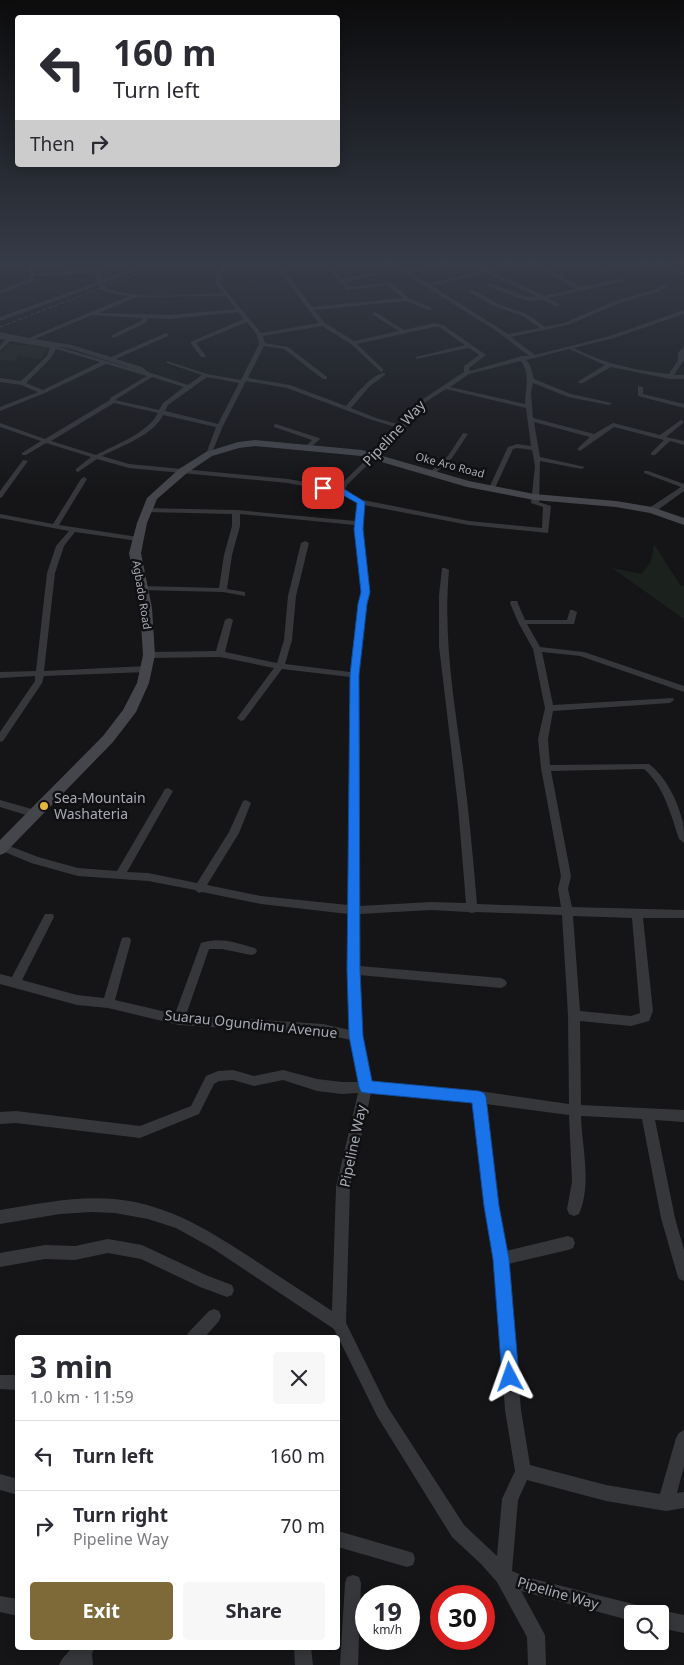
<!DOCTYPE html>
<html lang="en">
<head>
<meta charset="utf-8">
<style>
  body { margin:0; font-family:"Noto Sans",sans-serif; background:#f7f7f7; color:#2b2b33; height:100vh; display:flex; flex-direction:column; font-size:19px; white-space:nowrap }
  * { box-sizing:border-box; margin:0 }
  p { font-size:16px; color:#7c7c81 }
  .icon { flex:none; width:28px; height:28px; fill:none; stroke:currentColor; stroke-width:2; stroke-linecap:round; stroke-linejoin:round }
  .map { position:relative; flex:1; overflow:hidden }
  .sheet { position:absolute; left:15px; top:1335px; width:325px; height:315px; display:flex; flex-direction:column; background:#fff; border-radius:5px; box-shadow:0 2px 12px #0003 }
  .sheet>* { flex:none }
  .guide { position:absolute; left:15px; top:15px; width:325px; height:152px; border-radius:5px; box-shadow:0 2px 12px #0003; background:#fff; color:#2b2b33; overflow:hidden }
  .fabs { position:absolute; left:624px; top:1605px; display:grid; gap:10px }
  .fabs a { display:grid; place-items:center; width:45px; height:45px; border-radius:5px; background:#fff; box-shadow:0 2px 12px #0003; font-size:25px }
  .speed { position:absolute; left:355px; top:1585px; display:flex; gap:10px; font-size:25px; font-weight:700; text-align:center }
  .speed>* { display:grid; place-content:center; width:65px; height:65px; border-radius:50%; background:#fff; box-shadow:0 2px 12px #0003; line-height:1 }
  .speed small { font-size:12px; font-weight:400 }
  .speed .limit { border:8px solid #d22; background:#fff; color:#111 }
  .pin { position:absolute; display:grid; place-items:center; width:42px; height:42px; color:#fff; margin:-21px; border-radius:10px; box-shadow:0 2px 8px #0006 }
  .me { position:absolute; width:55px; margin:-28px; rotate:356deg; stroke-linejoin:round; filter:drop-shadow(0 0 4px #0008) }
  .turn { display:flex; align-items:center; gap:18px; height:105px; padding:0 15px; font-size:22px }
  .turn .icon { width:65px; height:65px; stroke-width:2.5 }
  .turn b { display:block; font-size:35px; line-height:42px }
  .then { display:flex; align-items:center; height:48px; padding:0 15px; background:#0003; gap:10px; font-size:19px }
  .round { display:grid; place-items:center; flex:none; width:52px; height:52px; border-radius:5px; background:#f7f7f7 }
  .head { display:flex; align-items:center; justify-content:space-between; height:85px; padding:0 15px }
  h1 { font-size:30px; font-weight:700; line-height:38px }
  .primary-button { display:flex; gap:10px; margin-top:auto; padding:10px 15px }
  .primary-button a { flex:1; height:58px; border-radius:5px; background:#7e6a39; color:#fff; font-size:20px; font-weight:700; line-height:58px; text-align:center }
  .primary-button a+a { background:#f7f7f7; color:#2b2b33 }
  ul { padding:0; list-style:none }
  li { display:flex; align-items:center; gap:15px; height:70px; padding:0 15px; border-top:1px solid #e1e1e2 }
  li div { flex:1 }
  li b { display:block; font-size:19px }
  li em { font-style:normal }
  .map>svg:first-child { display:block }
</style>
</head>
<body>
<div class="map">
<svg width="684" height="1665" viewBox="0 0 684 1665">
  <rect width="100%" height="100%" fill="#151517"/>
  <g fill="#1b211d">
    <path d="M10,344L48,348L41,359L19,356L14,361L0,360V353Z"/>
    <path d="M654,544L680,585L684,586V619L612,568L642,574L651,561Z"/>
  </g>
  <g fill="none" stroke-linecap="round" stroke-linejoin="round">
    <g fill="#36373b" fill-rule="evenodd">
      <path d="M0,261H10L0,263Z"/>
      <path d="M28,261H32L34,273L94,270L88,261H93L99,271L102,280L156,261H164L103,283L104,287C136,301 189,294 223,293L216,285V274L226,262L233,261C225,268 219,273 221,285L261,333L319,323C302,302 288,280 269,261H274L285,271L312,307L403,298L387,285L347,290L329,270L318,261C329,261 336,272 343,279L373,273L375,275L345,282L350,287L390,282L409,298L434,309L429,310L406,301L314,310L325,323L354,341L399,331L373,315L372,314L375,312L404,330L434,323L443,325L486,355L469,368L470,371L522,356H529L498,332L385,261H391L405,270L451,261H463L409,273L428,284L483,270L470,261C480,261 486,269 494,273C511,281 528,288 544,296L576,289L527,261H533L581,287L621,279L624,281L548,298L559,304V306L557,307L543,300L528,301L487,286L489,283L528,297H538L486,272L432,286L508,334L540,328L523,316L494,306L469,292V290H473L498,304L527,314L545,327L564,323L615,301L654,290L664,284L669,285L658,292L619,303L568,325L511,337L535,355L610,336L684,310V314L614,338L574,348C604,364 635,370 669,374L678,360V353L684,346V360L674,375H684V379H670L611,367L581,384L578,382L579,381L605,365L569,349L526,360L530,365L534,379L571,394L612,403L609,405L568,397L533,383L531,392L533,418L594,434L613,423L660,435L681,420L683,421V423L666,437L684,441V445L670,441L655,455H651V453L664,440L614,427L580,451L577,449L578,448L590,437L534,422L540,457L585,467L582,469L540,461L539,502L551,506L548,533L469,525L364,505L362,529L370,592L366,603L358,675L359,906L431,902L466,903L458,806L439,646V595L442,568H445L449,570C443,637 454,701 463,767C469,812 473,858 477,904L561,907L558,889L561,876L541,768L538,739L545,708L533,649L518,622L510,603L511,601H517L525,620H567L570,610H573L577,612L574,624H527L540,647L584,652L684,686V692L580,656L542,652L553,705L673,698L674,700L670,703L553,711L548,739L550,765L649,764C666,777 678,801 683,823C684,829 684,836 684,843L679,839C671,815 664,786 644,769L551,771L571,876L568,889L572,907L684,910V918H643L653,1011L649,1021L631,1026L580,1021L581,1105L684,1110V1122L655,1120L675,1218L684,1250V1281L679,1279L677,1274L661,1218L642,1119L581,1116C582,1148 592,1183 579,1214L574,1216L569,1214L567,1209L572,1182L569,1115L486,1104L498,1206L506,1251L568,1236L573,1238L575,1243L573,1248L568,1250L508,1264L521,1410L530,1465L606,1485L660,1494L676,1438L679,1433L684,1430V1466L677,1493L684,1492V1508L666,1511L606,1501L527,1480L518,1500L512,1571L526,1577L637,1605L643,1608L645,1614H632V1621L521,1591L545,1635L546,1665H528L527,1637L497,1582L481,1564L452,1537L377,1416L334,1329L212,1248L176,1228L148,1219L115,1213L91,1212L60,1214L0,1224V1210C38,1204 75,1196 114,1199C170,1204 213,1233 259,1263C283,1279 308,1295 332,1311L336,1187L358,1093L342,1094L317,1091L283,1080L254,1086L233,1080L219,1081L214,1084L199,1114L140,1138L16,1123L0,1124V1112L16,1111L140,1126L191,1106L206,1076L218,1071L233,1070L254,1076L283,1070L317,1079L342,1082H359L351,1040L323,1034L179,1025L108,1008L77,1005L0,984V974L12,977L45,914H53L54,917L22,980L77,995L104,998L121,941L122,938L126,937L130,938L131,941L115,1000L175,1014L201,943C219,937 234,942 251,947L255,948L257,951L255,954L251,955L222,949H209L186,1015L323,1024L350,1030L347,970L348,914L261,904L202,892L199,893L195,890L148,881L78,876L31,863L0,850V844L2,843L38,857L78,868L117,871L165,789L168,788L173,791L127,872L148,873L197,883L229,832L243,801L246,800L251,803L239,833L207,885L261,896L348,905L350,677L282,669L244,720L241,721L237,718L274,668L220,657L149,658L145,655L149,652L216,651L225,620L229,618L233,620L225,652L277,663L284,640L288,596L301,543L305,541L309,543L296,596L292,640L285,664L350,672L358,603L362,592L355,525L240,514V526L232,555L227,589L245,592V596L223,592L141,590L137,588L141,586L219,588L224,555L232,526V514L146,512H143V508L236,510L355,521L357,503L339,493L288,483L129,468L97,459L78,472L76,471V469L91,457L46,443L26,455H22V453L41,441L0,427V423L45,439L110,400V398L147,376L106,364L45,393L0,411V407L38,392L21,385L0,382V378L21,381L47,356L50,348L10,341L0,351V346L5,340L0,339V332L29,338L129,296L109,293L100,289L99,285L0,321V317L98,282L95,273L34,276V281L0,294V290L29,279ZM226,296L236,309L170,315L99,313L137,297ZM238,312L244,319L190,342L201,357H205L206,356L196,343L247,322L257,335L259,344L241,380L207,374L167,361V363L202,375L188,385L148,372L142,367L116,359L168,336V334L166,333L111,357L72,345L35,339L92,315L143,318L141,321L112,335V337L114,338L145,323L148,318L170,319ZM322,326L351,344L381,372L383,371V369L357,344L434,327H439L465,345L416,357V359L469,348L479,355L464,366V372L417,403L401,425L376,418L351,408L370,386L385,375V373C372,373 354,397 346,406L290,385L248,378L264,346L284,349L323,379H327V377L288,347L265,343L263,336ZM56,346L71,349L140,371ZM56,349L100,362L43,390L26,383L51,358ZM521,361C531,375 525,389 525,404L450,387L469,374ZM152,377L184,387L163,403L159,410L115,400ZM207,377L239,383L218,424L165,411L168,405ZM246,381L287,388L372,420L399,428L342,483L339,488L288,479L129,464L102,456C121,446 154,435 163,415L216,427L206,454L211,455L223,426ZM446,389L526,408L531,446L517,444L508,447L489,488L492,490L495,488L513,449L517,448L532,450L535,466L531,503L543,507L542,528L469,521L363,500L345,490L347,485L405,428L421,405ZM114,403L158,413C148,433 115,445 96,455L51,441ZM431,910L468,912L472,913L476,912L562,915L568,1015L569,1104L479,1091L371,1082L362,1036L359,975L501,988L505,986L507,983L505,980L501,978L359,966V914ZM573,916L632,918L640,1013L631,1016L580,1011ZM371,1093L473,1102L484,1206L494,1259L505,1410L515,1471L502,1499L497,1556L464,1525L387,1406L346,1323L350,1187Z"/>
      <path d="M577,261H585L604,268L644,261H661L684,272V275L655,262L604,271Z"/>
      <path d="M638,386L643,387V394L684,404V408L638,396Z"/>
      <path d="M276,424L319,438L320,439L310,448H306V446L312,440L274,427V425Z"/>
      <path d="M463,433L468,434L452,458L433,475H429V473L448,456Z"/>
      <path d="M23,460L28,461L2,497L0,498V491Z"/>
      <path d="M644,471H648L684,484V491L655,512H649V508L681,487L644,473Z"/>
      <path d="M84,477L87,479L59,525L138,537L142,539L138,541L75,532L64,546L55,573L44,671L147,666L151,669L147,672L44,676L42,683L3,741L0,742V732L35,681V676L0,678V672L36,671L47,573L56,546L69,531L0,518V514L53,524L81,479Z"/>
      <path d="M0,800L39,811L41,814L36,818L0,807Z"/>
      <path d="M108,1239L142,1245L208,1276L232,1285L234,1290L232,1295L227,1297L200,1287L141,1259L108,1253L75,1260L45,1259L0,1267V1253L45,1245L75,1246Z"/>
      <path d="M214,1309L219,1311L221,1316L219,1321L204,1338H186L188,1333L209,1311Z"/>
      <path d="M0,1375H18V1390L0,1389Z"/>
      <path d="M0,1474L18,1479V1495L0,1490Z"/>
      <path d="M338,1531L407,1551L413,1553L415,1559L413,1565L407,1567L338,1547Z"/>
      <path d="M353,1575L359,1577L361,1583L358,1665H340L345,1583L347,1577Z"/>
      <path d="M0,1596L18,1599V1616L0,1612Z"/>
      <path d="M660,1610L684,1615V1633L660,1628V1614H654Z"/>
      <path d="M72,1648H94L92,1654L93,1665H59L62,1659Z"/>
      <path d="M294,1648H311L313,1665H295Z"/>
    </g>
    <path fill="#44464b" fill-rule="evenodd" d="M255,440L362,450L469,481L534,494L616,501L652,507L684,518V525L650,513L616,507L534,500L467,487L361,456L255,446L239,448L212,456L187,473L157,499L147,523L141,553L152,608L155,655L149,683L136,712L113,742L5,853L0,855V840L103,736L123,710L137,683L143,655L140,608L129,553L137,523L147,498L179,469L206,452L238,442Z"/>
    <path stroke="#494b50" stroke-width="1" stroke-dasharray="4 2.5" stroke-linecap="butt" d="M0,327L171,261"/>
  </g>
  <linearGradient id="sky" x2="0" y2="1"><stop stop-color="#0c0c0d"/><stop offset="0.53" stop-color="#353b47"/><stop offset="1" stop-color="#353b47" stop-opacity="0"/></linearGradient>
  <rect width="684" height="495" fill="url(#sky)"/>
  <path fill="#1a73e8" stroke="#114b97" d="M323,485L344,489L365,502L363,529L370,592L367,604L359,675L360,970L363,1036L372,1081L479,1091L484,1093L486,1097L499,1206L509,1259L519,1377L517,1383L510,1386L504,1383L502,1377L493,1259L484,1206L472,1103L366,1093L361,1092L359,1087L349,1036L347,970L350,675L358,604L361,592L354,529L357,503L339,493L321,489V486Z"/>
  <circle fill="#e4b840" stroke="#101012" stroke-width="2" cx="44" cy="806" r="5"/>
  <g text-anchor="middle" stroke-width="5" stroke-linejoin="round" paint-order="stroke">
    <g font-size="11" fill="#a8abb6" stroke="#101012">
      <text transform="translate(450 465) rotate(15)" y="4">Oke Aro Road</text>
      <text transform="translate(142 595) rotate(81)" y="4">Agbado Road</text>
    </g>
    <g font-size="14" fill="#a8abb6" stroke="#101012">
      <text transform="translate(394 433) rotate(-47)" y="5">Pipeline Way</text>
      <text transform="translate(251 1024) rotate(6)" y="5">Suarau Ogundimu Avenue</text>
      <text transform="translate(353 1146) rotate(-78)" y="5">Pipeline Way</text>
      <text transform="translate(558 1593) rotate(16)" y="5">Pipeline Way</text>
    </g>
    <g font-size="14" fill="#a8abb6" stroke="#101012" text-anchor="start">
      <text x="54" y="803">Sea-Mountain<tspan x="54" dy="16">Washateria</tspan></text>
    </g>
  </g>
</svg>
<div class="fabs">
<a><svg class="icon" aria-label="search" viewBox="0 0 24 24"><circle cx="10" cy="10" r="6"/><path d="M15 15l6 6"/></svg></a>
</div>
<div class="speed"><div>19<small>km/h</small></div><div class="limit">30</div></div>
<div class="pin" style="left:323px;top:488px;background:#d93025"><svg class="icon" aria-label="arrive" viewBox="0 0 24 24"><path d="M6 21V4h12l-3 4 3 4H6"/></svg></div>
<svg class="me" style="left:510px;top:1377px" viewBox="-20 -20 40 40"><path d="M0-17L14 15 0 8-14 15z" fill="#1a73e8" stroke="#fff" stroke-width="4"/></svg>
<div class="guide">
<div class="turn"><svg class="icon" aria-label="left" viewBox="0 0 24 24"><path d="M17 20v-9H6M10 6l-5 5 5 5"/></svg><div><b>160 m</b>Turn left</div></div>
<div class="then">Then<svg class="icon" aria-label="right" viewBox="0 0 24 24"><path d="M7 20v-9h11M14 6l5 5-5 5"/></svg></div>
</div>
<section class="sheet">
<div class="head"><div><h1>3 min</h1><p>1.0 km · 11:59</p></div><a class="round"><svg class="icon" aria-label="close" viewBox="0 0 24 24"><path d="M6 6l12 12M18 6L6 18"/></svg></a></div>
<ul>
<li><svg class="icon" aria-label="left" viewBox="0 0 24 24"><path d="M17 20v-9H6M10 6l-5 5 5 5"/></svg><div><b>Turn left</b></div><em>160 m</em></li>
<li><svg class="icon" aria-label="right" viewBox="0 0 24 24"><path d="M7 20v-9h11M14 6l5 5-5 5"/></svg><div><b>Turn right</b><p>Pipeline Way</p></div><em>70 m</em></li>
</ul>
<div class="primary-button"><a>Exit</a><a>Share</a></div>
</section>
</div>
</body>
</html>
